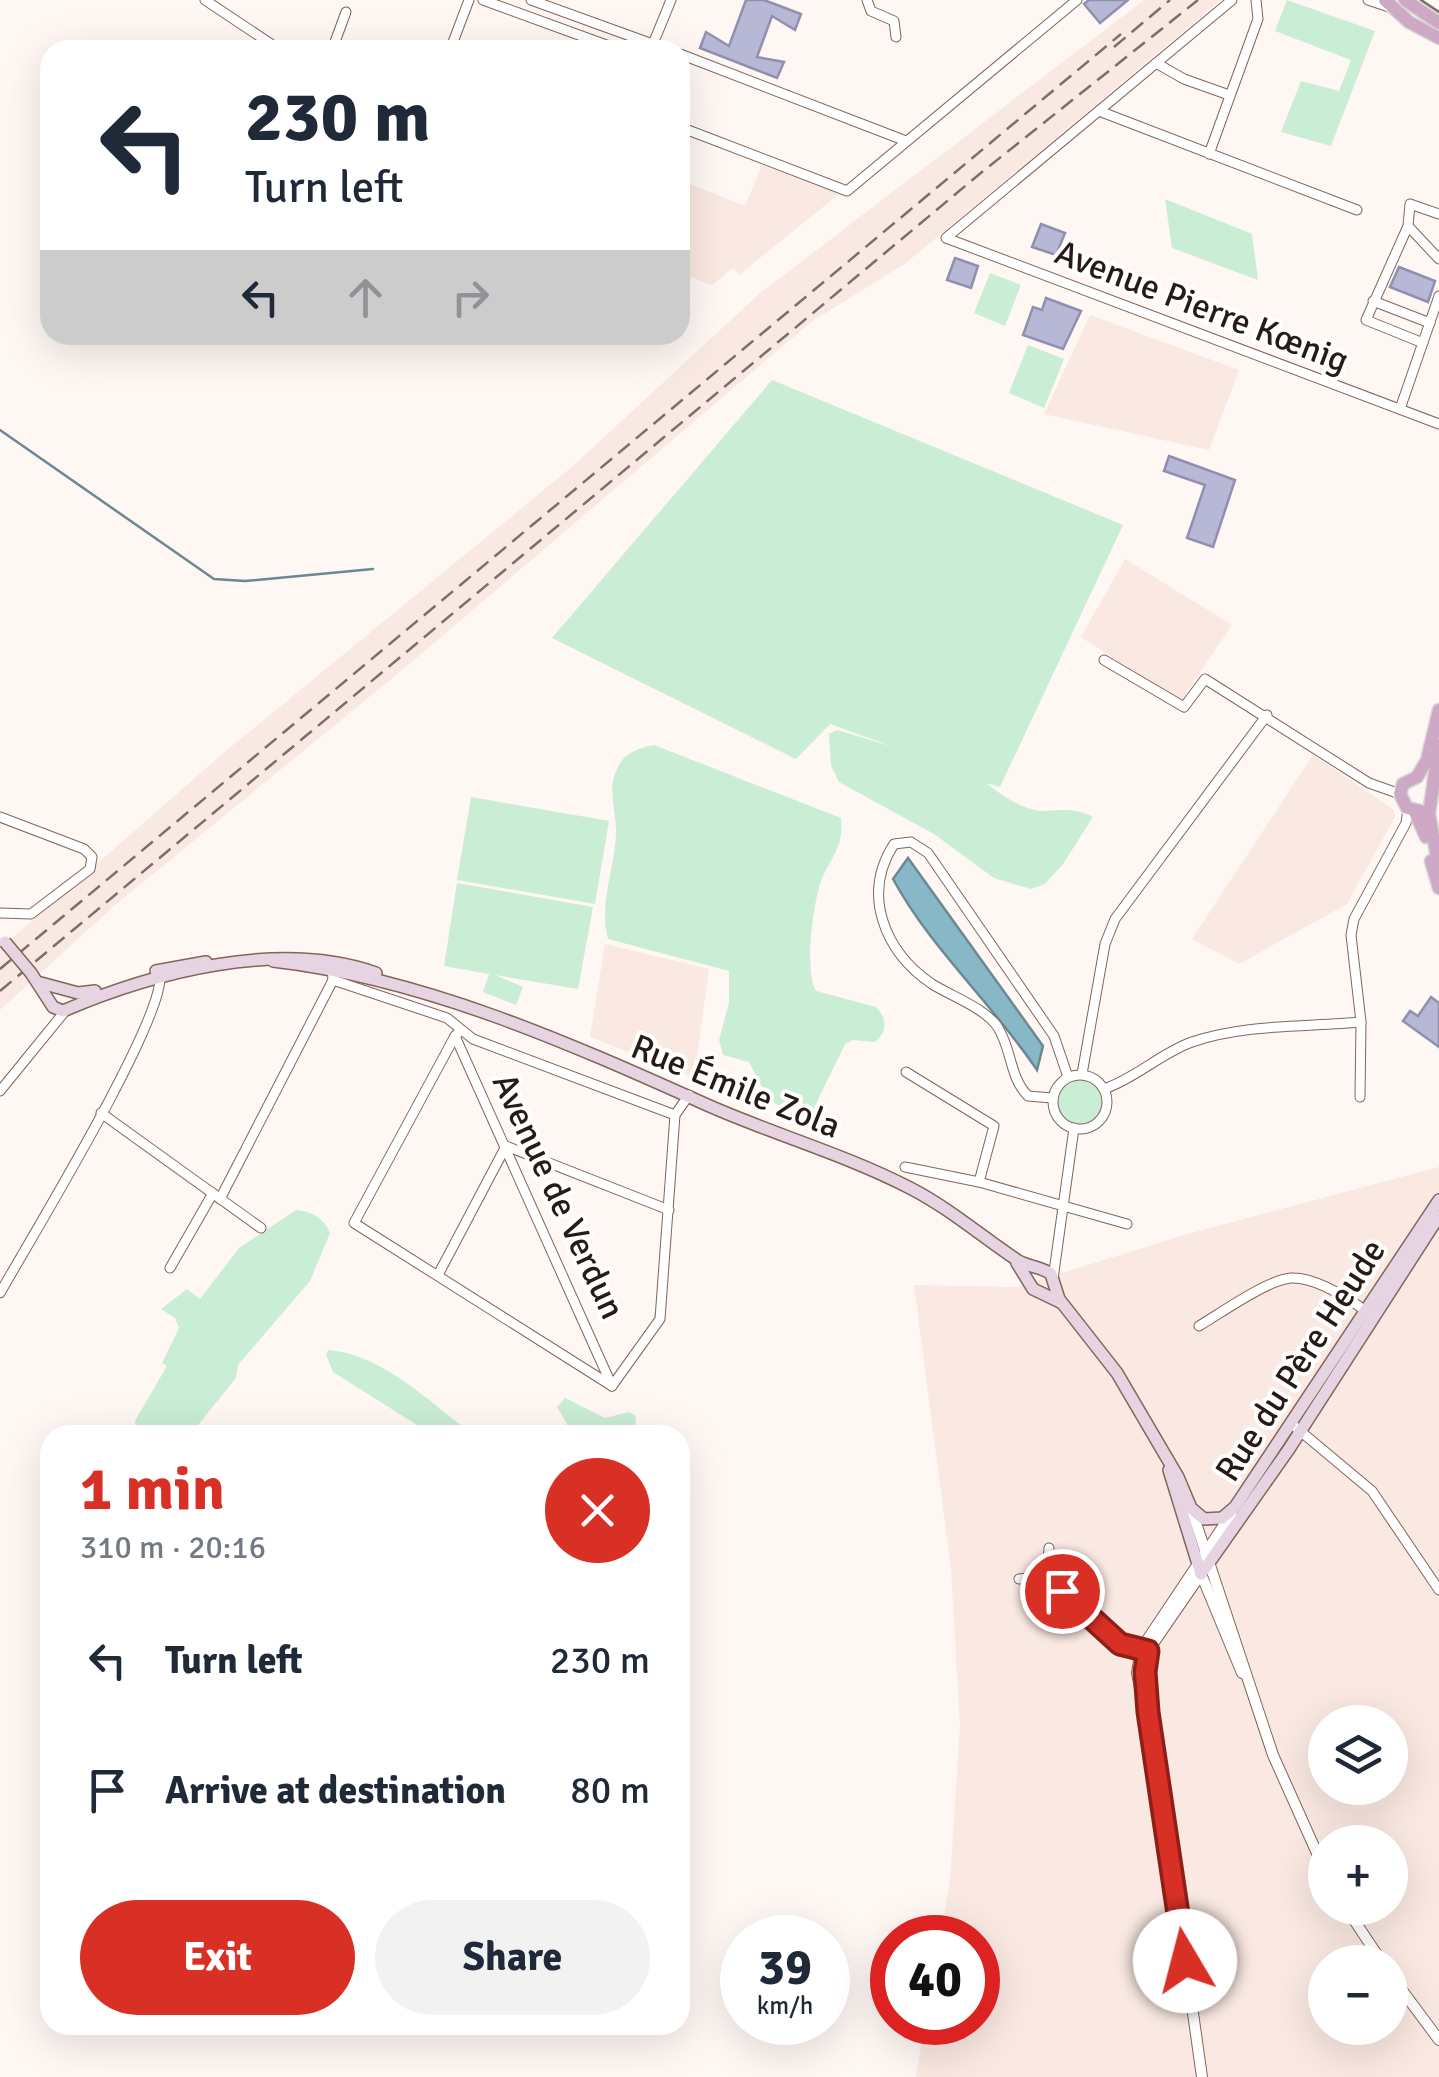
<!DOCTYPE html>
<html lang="en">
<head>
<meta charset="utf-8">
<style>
  body { margin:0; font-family:Signika,sans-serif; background:#f2f2f3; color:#1f2937; height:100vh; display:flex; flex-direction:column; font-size:38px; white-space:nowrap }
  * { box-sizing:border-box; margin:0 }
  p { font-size:32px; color:#747a83 }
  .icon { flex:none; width:55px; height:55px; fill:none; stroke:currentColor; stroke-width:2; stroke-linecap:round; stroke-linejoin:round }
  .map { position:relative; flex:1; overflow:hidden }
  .details { position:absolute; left:40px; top:1425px; width:650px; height:610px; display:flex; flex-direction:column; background:#fff; border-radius:30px; box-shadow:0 10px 40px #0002 }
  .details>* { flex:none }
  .hud { position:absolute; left:40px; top:40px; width:650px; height:305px; border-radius:30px; box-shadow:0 10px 40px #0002; background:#fff; color:#1f2937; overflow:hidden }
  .fabs { position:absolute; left:1308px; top:1705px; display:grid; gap:20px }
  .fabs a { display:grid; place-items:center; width:100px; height:100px; border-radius:50%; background:#fff; box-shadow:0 10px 40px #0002; font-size:50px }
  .speed { position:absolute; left:720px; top:1915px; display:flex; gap:20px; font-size:50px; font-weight:700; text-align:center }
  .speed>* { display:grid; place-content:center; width:130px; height:130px; border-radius:50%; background:#fff; box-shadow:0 10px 40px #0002; line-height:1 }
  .speed small { font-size:25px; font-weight:400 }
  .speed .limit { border:15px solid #d22; background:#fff; color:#111 }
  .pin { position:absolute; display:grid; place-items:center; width:85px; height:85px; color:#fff; margin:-42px; border:5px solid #fff; border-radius:50%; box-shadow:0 2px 10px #0007 }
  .me { position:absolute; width:110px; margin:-55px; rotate:352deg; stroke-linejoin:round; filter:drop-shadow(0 0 8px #0008) }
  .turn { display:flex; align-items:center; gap:35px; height:210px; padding:0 40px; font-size:45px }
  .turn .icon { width:130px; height:130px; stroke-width:2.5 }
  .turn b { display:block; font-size:70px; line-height:85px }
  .lanes { display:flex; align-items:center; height:95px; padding:0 40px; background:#0003; justify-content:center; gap:50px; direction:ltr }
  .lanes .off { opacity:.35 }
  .round { display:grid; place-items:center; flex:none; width:105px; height:105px; border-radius:52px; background:#f2f2f3 }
  .summary { display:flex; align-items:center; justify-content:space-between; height:170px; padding:0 40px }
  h1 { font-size:60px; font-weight:700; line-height:75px; color:#d93025 }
  .button { display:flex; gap:20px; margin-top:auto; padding:20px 40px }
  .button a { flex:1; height:115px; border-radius:60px; background:#d93025; color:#fff; font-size:40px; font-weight:700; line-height:115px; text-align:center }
  .button a+a { background:#f2f2f3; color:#1f2937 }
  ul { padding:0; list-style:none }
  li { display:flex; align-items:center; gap:30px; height:130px; padding:0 40px }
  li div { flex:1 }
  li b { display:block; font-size:38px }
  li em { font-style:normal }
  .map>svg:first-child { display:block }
</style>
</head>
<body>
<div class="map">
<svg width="1439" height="2077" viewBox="0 0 1439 2077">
  <rect width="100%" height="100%" fill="#fef7f4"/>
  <g fill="#fae8e2" fill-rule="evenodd">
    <path d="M1144,0H1221L906,263L811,322L401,671L114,906L0,1010V949L220,756L573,466L759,294Z"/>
    <path d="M762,165L839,194L739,275L733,268L712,285L680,273V180L745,206Z"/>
    <path d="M1090,315L1239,370L1209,450L1044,414Z"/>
    <path d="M1125,559L1232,625L1180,702L1081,637Z"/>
    <path d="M1313,755L1393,809L1395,817L1347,904L1239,964L1192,939Z"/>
    <path d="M605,944L709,969L694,1078L590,1037Z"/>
    <path d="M1439,1167V2077H916L925,2023L978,2022V1938L940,1937L950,1880L960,1726L951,1569L914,1285L1017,1287L1191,1233ZM1325,1722H1390V1788H1325ZM1325,1842H1390V1908H1325ZM1325,1962H1390V2028H1325Z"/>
  </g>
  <g fill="#caedd5">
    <path d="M1287,0L1375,31L1331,146L1281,132L1301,81L1339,91L1351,60L1275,31Z"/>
    <path d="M1165,199L1252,234L1258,280L1172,248Z"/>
    <path d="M990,273L1021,285L1005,326L974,313Z"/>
    <path d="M1028,345L1064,359L1044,408L1009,393Z"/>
    <path d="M772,380L1123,525L1000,787L986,783C1002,795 1023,811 1045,811C1065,810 1074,808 1093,817L1063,864L1045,884L1031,889L994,878L934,834L839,782L831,766L829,734L837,730L894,747L830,724L796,759L552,638Z"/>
    <path d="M654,745L841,818C844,844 834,854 823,876C813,898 804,972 816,991L876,1007C887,1019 888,1031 875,1042L853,1040L845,1044L812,1112C769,1113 766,1093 749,1062L723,1055L719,1040L729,1003V971L608,939C598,902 616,867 616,831C616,810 607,789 617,769C624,753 638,748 654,745Z"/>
    <path d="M471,797L609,821L595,904L457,880Z"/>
    <path d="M457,883L593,907L578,989L495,975L523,987L516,1005L483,992L489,974L444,966Z"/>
    <circle cx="1081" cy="1102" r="23"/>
    <path d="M296,1210C311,1211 324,1218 330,1233L310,1281L238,1365L236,1378L190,1435H142L136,1431L135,1421L167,1366L162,1363L179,1328L175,1318L161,1309L187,1289L200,1299L239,1248Z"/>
    <path d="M328,1350C383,1354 431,1404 474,1435H433L333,1372L326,1355Z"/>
    <path d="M565,1398L605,1418L629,1412L636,1416L635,1428L646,1435H565L567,1424L557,1407Z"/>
  </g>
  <path fill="#88b8c7" stroke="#6b8992" stroke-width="2.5" d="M908,858L1043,1046L1037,1070C993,1004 931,949 893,879Z"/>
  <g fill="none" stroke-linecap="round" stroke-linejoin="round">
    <path stroke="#6b8992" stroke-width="2.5" d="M0,430L214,579L245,581L373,569"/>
  </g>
  <g fill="#b7b7d6" stroke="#9090ae" stroke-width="2.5">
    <path d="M746,0H764L801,14L795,30L772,16L757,57L784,62L777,78L700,48L706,32L729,46Z"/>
    <path d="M1089,0H1128L1100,23L1084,4Z"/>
    <path d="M1041,224L1065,233L1056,255L1032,247Z"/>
    <path d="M955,258L978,266L971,288L947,280Z"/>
    <path d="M1399,267L1435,281L1428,302L1390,287Z"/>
    <path d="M1046,298L1081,311L1063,349L1023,335L1033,307L1042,310Z"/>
    <path d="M1169,456L1235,480L1213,547L1187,538L1205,485L1164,471Z"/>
    <path d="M1431,997L1439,1003V1047L1403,1021L1410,1011L1418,1016Z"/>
  </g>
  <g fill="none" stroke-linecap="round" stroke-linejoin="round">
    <defs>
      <g id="minor">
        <path d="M205,0L280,50"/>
        <path d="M483,0L620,50"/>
        <path d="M531,0L669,50"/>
        <path d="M867,0L871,11L894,21L896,37"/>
        <path d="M1232,0L946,238L1439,424"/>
        <path d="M1368,0L1389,7"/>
        <path d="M653,44L671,0"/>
        <path d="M332,50L346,12"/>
        <path d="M450,50L469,0"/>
        <path d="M680,54L906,141"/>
        <path d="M1156,63L1184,79L1229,95"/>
        <path d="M1099,111L1357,210"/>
        <path d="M680,127L847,191L1077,0"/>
        <path d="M1209,154L1258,19L1256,0"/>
        <path d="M1408,226L1439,259"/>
        <path d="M1373,301L1430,323"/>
        <path d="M1423,343L1366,320L1408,226L1410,204L1439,214"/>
        <path d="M1400,409L1439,296"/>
        <path d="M1104,660L1184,707L1205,679L1369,783L1400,794"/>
        <path d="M0,817L84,849L92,857L90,869L31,914L0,913"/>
        <path d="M332,966L333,980L447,1018L473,1039L675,1115"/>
        <path d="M458,1033L455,1036L612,1386"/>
        <path d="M455,1036L354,1223L612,1386"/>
        <path d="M906,1072L994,1126L979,1182"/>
        <path d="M1082,1074L1105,944L1115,919L1267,715"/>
        <circle cx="1080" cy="1102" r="27"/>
        <path d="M1104,1089C1136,1078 1161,1053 1192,1042C1244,1024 1306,1027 1361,1022"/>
        <path d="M0,1091L66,1010"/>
        <path d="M1360,1097L1361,1022L1351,935L1354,919L1406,823L1408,809"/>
        <path d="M1052,1098L1028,1096C1009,1077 1012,1048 997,1026C983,1007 951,996 932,984C885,952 861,895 894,844L911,842L928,853L1054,1036L1068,1077"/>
        <path d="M101,1113L261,1228"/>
        <path d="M905,1167L979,1182L1127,1224"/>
        <path d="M220,1199L333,980"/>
        <path d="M170,1268L213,1193"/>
        <path d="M438,1275L506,1146L669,1210"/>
        <path d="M1053,1279L1074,1128"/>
        <path d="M0,1293C30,1240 163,1022 160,976"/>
        <path d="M1199,1326C1221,1313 1267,1280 1291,1278C1316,1277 1351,1300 1370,1314"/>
        <path d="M612,1386L660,1319L675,1115L689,1095"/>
        <path d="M1293,1425L1372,1491L1439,1590"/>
        <path d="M1047,1576L1049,1548"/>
        <path d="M1019,1579L1047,1576L1128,1652L1145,1659"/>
      </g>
      <g id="tertiary">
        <path d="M1191,1508L1273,1755L1325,1871"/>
        <path d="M1201,1574L1150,1648L1145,1672L1202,2077"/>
        <path d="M1201,1574L1242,1673"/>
        <path d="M1141,1692L1137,1673L1141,1649L1232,1513"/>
        <path d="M1346,1908L1382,1962"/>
        <path d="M1390,1974L1439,2040"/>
      </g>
      <g id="secondary">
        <path d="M273,961C423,978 569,1043 705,1104C772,1134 844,1154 910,1188C949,1208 981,1236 1017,1260C1028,1267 1042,1267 1051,1274L1059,1299L1117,1373L1178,1477L1191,1508L1204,1519L1222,1518L1235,1507L1439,1200"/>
        <path d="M156,971L206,962"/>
        <path d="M31,973L53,1007L63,1011C154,972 280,939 376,973"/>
        <path d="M41,983L78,993L95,991"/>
        <path d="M1017,1263L1033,1289L1060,1302"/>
        <path d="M1169,1470L1201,1574"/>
        <path d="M1201,1574L1289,1449L1439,1216"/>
      </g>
      <g id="primary">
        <path d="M1385,0L1409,22L1439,38"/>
        <path d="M1405,0L1439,23"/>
        <path d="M1439,745L1429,814L1439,868"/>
        <path d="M1417,777L1427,760L1439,710"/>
        <path d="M1417,777L1403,784L1400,794L1407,808L1421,811"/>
        <path d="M1415,812L1426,837"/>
        <path d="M1431,861L1439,888"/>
      </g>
    </defs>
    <use href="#minor" stroke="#836559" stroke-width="11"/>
    <use href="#tertiary" stroke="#836559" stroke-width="12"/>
    <use href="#secondary" stroke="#836559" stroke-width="14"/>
    <use href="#primary" stroke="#d8d6d5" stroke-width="15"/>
    <use href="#minor" stroke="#fff" stroke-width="9"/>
    <use href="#tertiary" stroke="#fff" stroke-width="10"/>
    <use href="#secondary" stroke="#e6d4e2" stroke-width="11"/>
    <use href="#primary" stroke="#cda9c5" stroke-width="12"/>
    <path stroke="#7a6f6b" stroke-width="2.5" d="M1421,0L1439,12"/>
    <g stroke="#7a6f6b" stroke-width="2.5" stroke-dasharray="15 8" stroke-linecap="butt">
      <path d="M1114,47L1170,0"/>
      <path d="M0,969L1121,34"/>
      <path d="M0,991L982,172L1198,0"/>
    </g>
    <defs>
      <path id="secondary-bridge" d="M5,942L31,973"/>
    </defs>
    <use href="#secondary-bridge" stroke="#836559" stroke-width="14" stroke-linecap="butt"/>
    <use href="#secondary-bridge" stroke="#e6d4e2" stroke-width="11"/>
  </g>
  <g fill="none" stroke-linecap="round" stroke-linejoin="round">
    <defs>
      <path id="route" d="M1062,1591L1120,1644L1148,1651L1145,1672L1148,1712L1185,1961"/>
    </defs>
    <use href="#route" stroke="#8d1f18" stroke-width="25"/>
    <use href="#route" stroke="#d93025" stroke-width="18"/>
  </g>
  <g text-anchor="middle" stroke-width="8" stroke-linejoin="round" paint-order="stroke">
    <g font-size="35" fill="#281b17" stroke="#fff">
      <text transform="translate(1202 306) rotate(21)" y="12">Avenue Pierre Kœnig</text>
      <text transform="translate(736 1086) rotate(22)" y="12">Rue Émile Zola</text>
      <text transform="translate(559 1196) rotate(65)" y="12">Avenue de Verdun</text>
      <text transform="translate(1300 1360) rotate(-57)" y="12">Rue du Père Heude</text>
    </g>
  </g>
</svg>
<div class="fabs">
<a><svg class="icon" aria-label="layers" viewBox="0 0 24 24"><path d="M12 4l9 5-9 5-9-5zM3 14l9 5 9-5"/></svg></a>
<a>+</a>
<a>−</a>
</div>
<div class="speed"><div>39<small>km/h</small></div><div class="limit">40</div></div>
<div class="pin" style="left:1062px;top:1591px;background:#d93025"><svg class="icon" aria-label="arrive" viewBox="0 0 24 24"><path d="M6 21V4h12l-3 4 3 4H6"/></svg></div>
<svg class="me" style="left:1185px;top:1961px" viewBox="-20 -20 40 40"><circle r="19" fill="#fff"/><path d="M0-13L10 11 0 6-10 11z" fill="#d93025"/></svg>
<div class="hud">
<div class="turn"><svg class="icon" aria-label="left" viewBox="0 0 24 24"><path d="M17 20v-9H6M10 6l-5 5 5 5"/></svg><div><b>230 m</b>Turn left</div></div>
<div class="lanes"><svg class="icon" aria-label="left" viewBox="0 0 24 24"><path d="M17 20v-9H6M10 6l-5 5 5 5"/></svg><svg class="icon off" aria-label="ahead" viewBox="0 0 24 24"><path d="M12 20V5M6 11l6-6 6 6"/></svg><svg class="icon off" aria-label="right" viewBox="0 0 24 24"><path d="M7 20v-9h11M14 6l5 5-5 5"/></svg></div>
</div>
<section class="details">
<div class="summary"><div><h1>1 min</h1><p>310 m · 20:16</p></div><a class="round" style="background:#d93025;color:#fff"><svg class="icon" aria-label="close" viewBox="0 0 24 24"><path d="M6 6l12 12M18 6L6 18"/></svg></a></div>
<ul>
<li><svg class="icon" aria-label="left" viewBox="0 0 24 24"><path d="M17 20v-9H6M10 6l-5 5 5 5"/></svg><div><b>Turn left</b></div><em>230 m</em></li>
<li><svg class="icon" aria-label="arrive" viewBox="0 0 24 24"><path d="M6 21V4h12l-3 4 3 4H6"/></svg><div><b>Arrive at destination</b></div><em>80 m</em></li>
</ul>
<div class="button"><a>Exit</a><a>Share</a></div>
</section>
</div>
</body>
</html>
